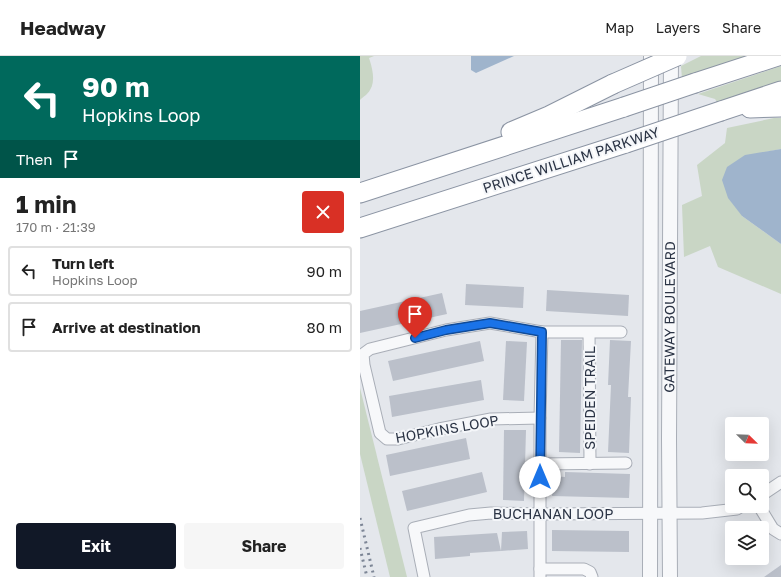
<!DOCTYPE html>
<html lang="en">
<head>
<meta charset="utf-8">
<style>
  body { margin:0; font-family:"Golos Text",sans-serif; background:#f6f6f6; color:#222; height:100vh; display:flex; flex-direction:column; font-size:15px; white-space:nowrap }
  * { box-sizing:border-box; margin:0 }
  p { font-size:13px; color:#767676 }
  .icon { flex:none; width:22px; height:22px; fill:none; stroke:currentColor; stroke-width:2; stroke-linecap:round; stroke-linejoin:round }
  .map { position:relative; flex:1; overflow:hidden }
  .side { display:flex; flex-direction:column; background:#fff; width:360px }
  .side>* { flex:none }
  .banner { background:#00695c; color:#fff; overflow:hidden }
  .needle { width:26px; rotate:113deg }
  .controls { position:absolute; left:365px; top:361px; display:grid; gap:8px }
  .controls a { display:grid; place-items:center; width:44px; height:44px; border-radius:4px; background:#fff; box-shadow:0 4px 16px #0002; font-size:20px }
  .pin { position:absolute; display:grid; place-items:center; width:34px; height:34px; color:#fff; margin:-41px -17px; border-radius:50% 50% 50% 0; rotate:-45deg; box-shadow:0 0 4px #0007 }
  .pin .icon { rotate:45deg }
  .me { position:absolute; width:44px; margin:-22px; rotate:0deg; stroke-linejoin:round; filter:drop-shadow(0 0 3px #0008) }
  .turn { display:flex; align-items:center; gap:14px; height:84px; padding:0 16px; font-size:18px }
  .turn .icon { width:52px; height:52px; stroke-width:2.5 }
  .turn b { display:block; font-size:28px; line-height:34px }
  .then { display:flex; align-items:center; height:38px; padding:0 16px; background:#0003; gap:8px; font-size:15px }
  .round { display:grid; place-items:center; flex:none; width:42px; height:42px; border-radius:4px; background:#f6f6f6 }
  .headline { display:flex; align-items:center; justify-content:space-between; height:68px; padding:0 16px }
  h1 { font-size:24px; font-weight:700; line-height:30px }
  .cta { display:flex; gap:8px; margin-top:auto; padding:8px 16px }
  .cta a { flex:1; height:46px; border-radius:4px; background:#111827; color:#fff; font-size:16px; font-weight:700; line-height:46px; text-align:center }
  .cta a+a { background:#f6f6f6; color:#222 }
  ul { padding:0; list-style:none }
  li { display:flex; align-items:center; gap:12px; height:50px; margin:0 8px 6px; padding:0 8px; border:2px solid #e0e0e0; border-radius:4px }
  li div { flex:1 }
  li b { display:block; font-size:15px }
  li em { font-style:normal }
  header { display:flex; align-items:center; gap:24px; box-sizing:border-box; height:56px; padding:0 20px; background:#fff; border-bottom:1px solid #e0e0e0 }
  header strong { font-size:19px }
  nav { display:flex; gap:22px; margin-inline-start:auto; font-size:14px }
  main { display:flex; flex:1; min-height:0 }
  .map>svg:first-child { display:block }
</style>
</head>
<body>
<header>
<strong>Headway</strong>
<nav><a>Map</a><a>Layers</a><a>Share</a></nav>
</header>
<main>
<section class="side">
<div class="banner">
<div class="turn"><svg class="icon" aria-label="left" viewBox="0 0 24 24"><path d="M17 20v-9H6M10 6l-5 5 5 5"/></svg><div><b>90 m</b>Hopkins Loop</div></div>
<div class="then">Then<svg class="icon" aria-label="arrive" viewBox="0 0 24 24"><path d="M6 21V4h12l-3 4 3 4H6"/></svg></div>
</div>
<div class="headline"><div><h1>1 min</h1><p>170 m · 21:39</p></div><a class="round" style="background:#d93025;color:#fff"><svg class="icon" aria-label="close" viewBox="0 0 24 24"><path d="M6 6l12 12M18 6L6 18"/></svg></a></div>
<ul>
<li><svg class="icon" aria-label="left" viewBox="0 0 24 24"><path d="M17 20v-9H6M10 6l-5 5 5 5"/></svg><div><b>Turn left</b><p>Hopkins Loop</p></div><em>90 m</em></li>
<li><svg class="icon" aria-label="arrive" viewBox="0 0 24 24"><path d="M6 21V4h12l-3 4 3 4H6"/></svg><div><b>Arrive at destination</b></div><em>80 m</em></li>
</ul>
<div class="cta"><a>Exit</a><a>Share</a></div>
</section>
<div class="map">
<svg width="421" height="521" viewBox="0 0 421 521">
  <rect width="100%" height="100%" fill="#e4e7ec"/>
  <g fill="#c9d6c5">
    <path d="M0,0H14L9,2C12,11 16,25 10,34C8,38 3,41 0,44Z"/>
    <path d="M341,0H392L322,23L321,10Z"/>
    <path d="M421,10V26L358,47L355,43L338,38Z"/>
    <path d="M414,62H421V93L385,100L382,160L421,188V238L358,211L350,190L324,201L322,149L342,140L337,109L365,87L367,72Z"/>
    <path d="M0,332L47,521H30L0,398Z"/>
  </g>
  <g fill="#9fb4cc">
    <path d="M111,0H154L116,17L111,14Z"/>
    <path d="M421,93V188L382,160L368,142L362,124L367,111L385,99Z"/>
  </g>
  <g fill="#bbc0ca">
    <path d="M106,228L164,231L163,252L105,249Z"/>
    <path d="M187,234L269,239L268,260L186,255Z"/>
    <path d="M82,237L87,258L0,277V255Z"/>
    <path d="M201,284H222L220,397L199,396Z"/>
    <path d="M250,284L271,285L268,341H271L269,397L248,396L251,329H248Z"/>
    <path d="M120,285L124,305L33,325L28,305Z"/>
    <path d="M146,285L167,286L164,345L143,344Z"/>
    <path d="M121,324L124,344L32,361L29,340Z"/>
    <path d="M144,374H166L164,445L143,444Z"/>
    <path d="M106,382L110,403L30,420L26,399Z"/>
    <path d="M122,416L127,436L47,455L42,435Z"/>
    <path d="M205,416L270,418L269,442L192,440L193,420L205,421Z"/>
    <path d="M192,474L269,475V496L192,495Z"/>
    <path d="M167,475L168,493L141,495L142,476Z"/>
    <path d="M137,477L141,495L110,497V500L75,503L74,481Z"/>
    <path d="M421,509V521H404Z"/>
  </g>
  <g fill="none" stroke-linecap="round" stroke-linejoin="round">
    <defs>
      <g id="minor">
        <path d="M229,277L230,408"/>
        <path d="M180,362L131,363L79,373L38,383H27L20,377L4,309L3,298L10,293L86,274L130,267L182,276H261"/>
        <path d="M180,408L266,407"/>
        <path d="M402,439L421,426"/>
        <path d="M399,450L413,473L421,478"/>
        <path d="M180,513H224L230,516L232,521"/>
        <path d="M64,521L54,472L109,459L131,457L180,458L342,457L377,453L382,450"/>
        <path d="M180,521V362L182,276"/>
      </g>
      <g id="tertiary">
        <path d="M290,521L291,0"/>
        <path id="s1" d="M310,521L309,383L311,0"/>
      </g>
      <g id="trunk">
        <path d="M335,27L418,0"/>
        <path d="M390,52L421,51"/>
        <path d="M361,55L421,35"/>
        <path d="M151,76L189,60L253,28"/>
        <path d="M0,137L264,51"/>
        <path d="M0,172L266,87"/>
      </g>
    </defs>
    <use href="#minor" stroke="#a9aeb7" stroke-width="13"/>
    <use href="#tertiary" stroke="#a9aeb7" stroke-width="16"/>
    <use href="#trunk" stroke="#8b94a3" stroke-width="21"/>
    <use href="#minor" stroke="#f7f8fa" stroke-width="11"/>
    <use href="#tertiary" stroke="#f7f8fa" stroke-width="14"/>
    <use href="#trunk" stroke="#fff" stroke-width="19"/>
    <g stroke="#7d8696" stroke-width="3" stroke-dasharray="2 4" stroke-linecap="butt">
      <path d="M0,462L14,521"/>
      <path d="M0,492L7,521"/>
    </g>
    <defs>
      <g id="trunk-bridge">
        <path d="M253,28L317,0"/>
        <path d="M264,51L335,27"/>
        <path d="M266,87L361,55"/>
      </g>
    </defs>
    <use href="#trunk-bridge" stroke="#8b94a3" stroke-width="21" stroke-linecap="butt"/>
    <use href="#trunk-bridge" stroke="#fff" stroke-width="19"/>
  </g>
  <g fill="none" stroke-linecap="round" stroke-linejoin="round">
    <defs>
      <path id="route" d="M55,282L86,274L130,267L182,276L180,421"/>
    </defs>
    <use href="#route" stroke="#114b97" stroke-width="10"/>
    <use href="#route" stroke="#1a73e8" stroke-width="7"/>
  </g>
  <g text-anchor="middle" stroke-width="4" stroke-linejoin="round" paint-order="stroke">
    <g font-size="14" fill="#2b3445" stroke="#f4f6f9">
      <text transform="translate(211 104) rotate(-18)" y="5">PRINCE WILLIAM PARKWAY</text>
      <text dy="5" stroke="none"><textPath href="#s1" startOffset="260">GATEWAY BOULEVARD</textPath></text>
      <text transform="translate(230 342) rotate(-90)" y="5">SPEIDEN TRAIL</text>
      <text transform="translate(87 373) rotate(-10)" y="5">HOPKINS LOOP</text>
      <text x="193" y="463">BUCHANAN LOOP</text>
    </g>
  </g>
</svg>
<div class="controls">
<a><svg class="needle" viewBox="-14 -14 28 28"><path d="M0-13l5 13h-10z" fill="#e53935"/><path d="M0 13l5-13h-10z" fill="#767676"/></svg></a>
<a><svg class="icon" aria-label="search" viewBox="0 0 24 24"><circle cx="10" cy="10" r="6"/><path d="M15 15l6 6"/></svg></a>
<a><svg class="icon" aria-label="layers" viewBox="0 0 24 24"><path d="M12 4l9 5-9 5-9-5zM3 14l9 5 9-5"/></svg></a>
</div>
<div class="pin" style="left:55px;top:282px;background:#d93025"><svg class="icon" aria-label="arrive" viewBox="0 0 24 24"><path d="M6 21V4h12l-3 4 3 4H6"/></svg></div>
<svg class="me" style="left:180px;top:421px" viewBox="-20 -20 40 40"><circle r="19" fill="#fff"/><path d="M0-13L10 11 0 6-10 11z" fill="#1a73e8"/></svg>
</div>
</main>
</body>
</html>
